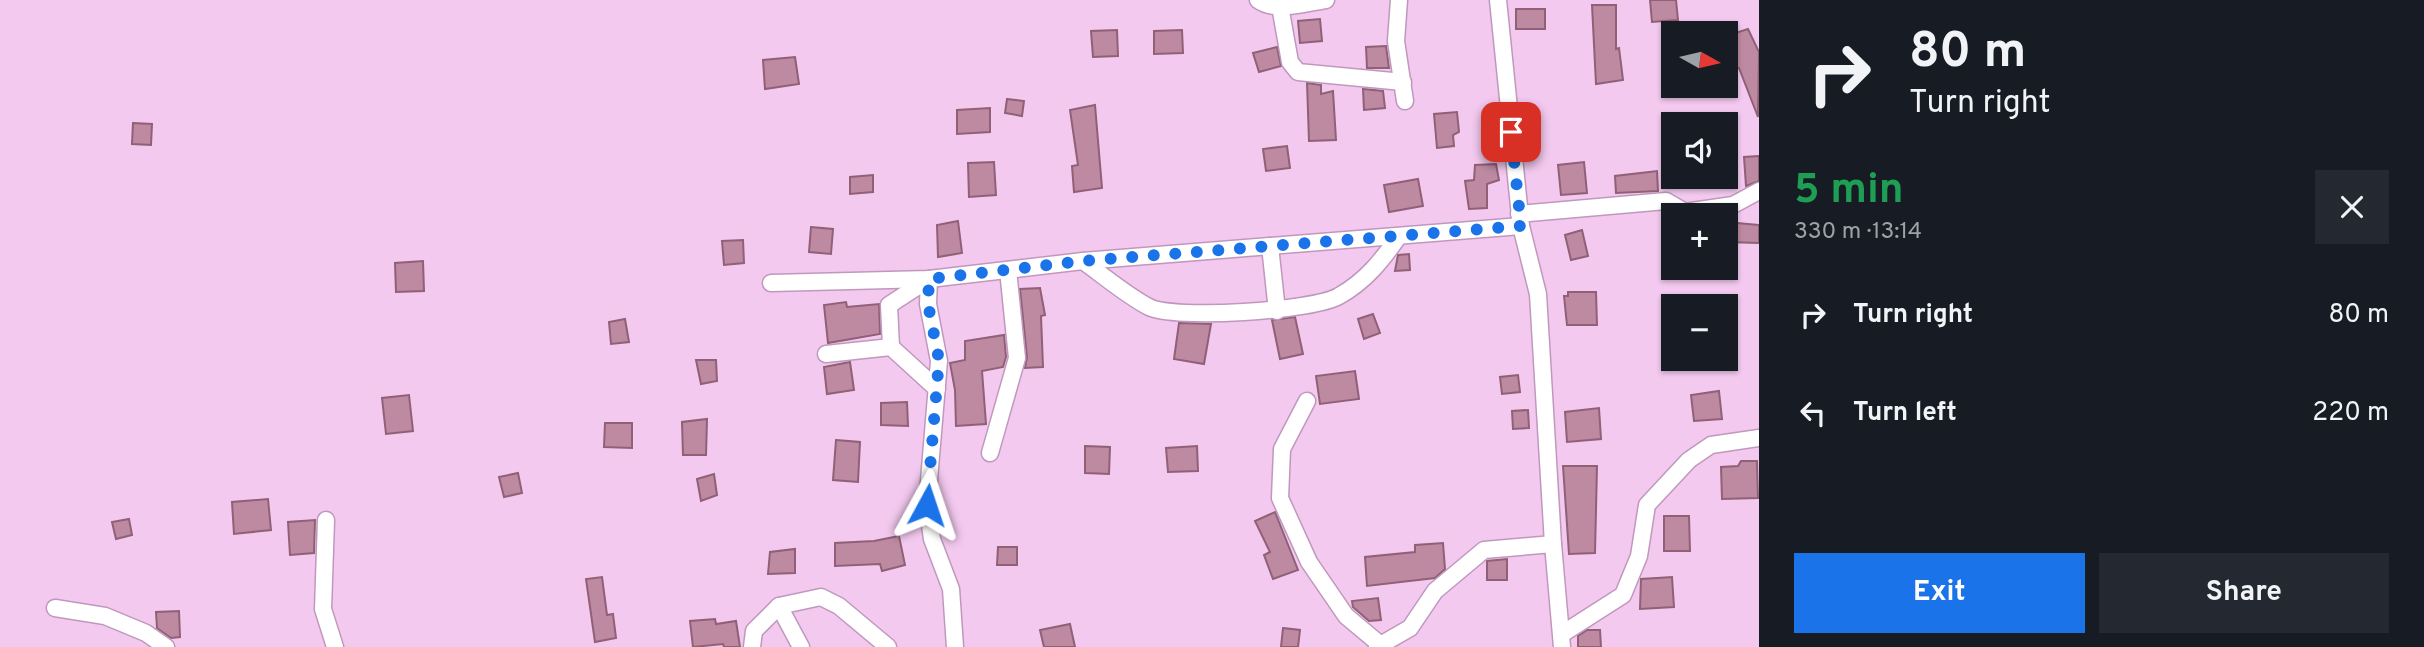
<!DOCTYPE html>
<html lang="en">
<head>
<meta charset="utf-8">
<style>
  body { margin:0; font-family:Overpass,sans-serif; background:#242831; color:#f1f3f6; height:100vh; display:flex; flex-direction:column; font-size:26px; white-space:nowrap }
  * { box-sizing:border-box; margin:0 }
  p { font-size:23px; color:#9ea1a6 }
  .icon { flex:none; width:38px; height:38px; fill:none; stroke:currentColor; stroke-width:2; stroke-linecap:round; stroke-linejoin:round }
  .map { position:relative; flex:1; overflow:hidden }
  .side { display:flex; flex-direction:column; background:#171b24; width:665px }
  .side>* { flex:none }
  .guide { background:#171b24; color:#f1f3f6; overflow:hidden }
  .needle { width:46px; rotate:98deg }
  .tools { position:absolute; left:1661px; top:21px; display:grid; gap:14px }
  .tools a { display:grid; place-items:center; width:77px; height:77px; border-radius:0px; background:#171b24; box-shadow:0 2px 5px #0004; font-size:35px }
  .pin { position:absolute; display:grid; place-items:center; width:60px; height:60px; color:#fff; margin:-30px; border-radius:14px; box-shadow:0 4px 10px #0006 }
  .me { position:absolute; width:77px; margin:-38px; rotate:5deg; stroke-linejoin:round; filter:drop-shadow(0 0 5px #0008) }
  .turn { display:flex; align-items:center; gap:24px; height:147px; padding:0 35px; font-size:32px }
  .turn .icon { width:91px; height:91px; stroke-width:2.5 }
  .turn b { display:block; font-size:49px; line-height:60px }
  .round { display:grid; place-items:center; flex:none; width:74px; height:74px; border-radius:0px; background:#242831 }
  .head { display:flex; align-items:center; justify-content:space-between; height:119px; padding:0 35px }
  h1 { font-size:42px; font-weight:700; line-height:52px; color:#1e9e55 }
  .primary-button { display:flex; gap:14px; margin-top:auto; padding:14px 35px }
  .primary-button a { flex:1; height:80px; border-radius:0px; background:#1a73e8; color:#fff; font-size:28px; font-weight:700; line-height:80px; text-align:center }
  .primary-button a+a { background:#242831; color:#f1f3f6 }
  ul { padding:0; list-style:none }
  li { display:flex; align-items:center; gap:21px; height:98px; padding:0 35px }
  li div { flex:1 }
  li b { display:block; font-size:26px }
  li em { font-style:normal }
  main { display:flex; flex:1; min-height:0 }
  .map>svg:first-child { display:block }
</style>
</head>
<body>
<main>
<div class="map">
<svg width="1759" height="647" viewBox="0 0 1759 647">
  <rect width="100%" height="100%" fill="#f3c9ef"/>
  <g fill="#bd8aa2" stroke="#906077" stroke-width="2">
    <path d="M1650,0H1676L1678,20L1652,22Z"/>
    <path d="M1592,5H1616V49L1619,48L1623,80L1596,84Z"/>
    <rect x="1516" y="9" width="29" height="20"/>
    <path d="M1320,19L1322,41L1300,43L1298,21Z"/>
    <path d="M1748,29L1759,52L1758,117L1739,68L1733,69L1726,45V36Z"/>
    <path d="M1117,30L1118,56L1093,57L1091,31Z"/>
    <path d="M1182,30L1183,53L1154,54V31Z"/>
    <path d="M1386,46L1389,68H1367L1366,47Z"/>
    <path d="M1277,47L1281,66L1259,72L1253,53Z"/>
    <path d="M795,57L799,84L765,89L763,60Z"/>
    <path d="M1307,83L1321,85V94L1333,91L1336,140L1309,141Z"/>
    <path d="M1363,89L1383,91L1385,108L1364,110Z"/>
    <path d="M1007,99L1024,101L1022,116L1005,113Z"/>
    <path d="M1095,105L1102,188L1074,192L1072,166L1078,165L1070,110Z"/>
    <path d="M990,108V132L957,134V110Z"/>
    <path d="M1457,112L1459,132L1453,135L1454,146L1437,148L1434,114Z"/>
    <path d="M133,123L152,124L151,145L132,144Z"/>
    <path d="M1287,146L1290,168L1266,171L1263,149Z"/>
    <path d="M1759,156V181L1746,186L1744,157Z"/>
    <path d="M994,162L996,195L969,197L968,163Z"/>
    <path d="M1584,162L1587,193L1561,195L1558,165Z"/>
    <path d="M1496,164L1499,180L1487,184V208L1469,209L1465,181L1474,180L1475,165Z"/>
    <path d="M1657,171L1658,191L1616,193L1615,176Z"/>
    <path d="M873,175V192L850,194V177Z"/>
    <path d="M1418,179L1423,206L1389,212L1384,185Z"/>
    <path d="M958,221L962,253L938,257L937,225Z"/>
    <path d="M1726,222L1759,225V243L1726,242Z"/>
    <path d="M811,227L833,229L831,254L809,252Z"/>
    <path d="M1582,230L1588,256L1571,260L1565,235Z"/>
    <path d="M743,240L744,263L724,265L722,241Z"/>
    <path d="M1409,254L1410,270L1395,271L1398,255Z"/>
    <path d="M423,261L424,291L396,292L395,263Z"/>
    <path d="M1040,288L1045,315L1041,316L1043,367L1025,368L1027,357L1020,289Z"/>
    <path d="M1568,292H1596L1597,325H1567L1564,296H1568Z"/>
    <path d="M846,302L847,307L879,304L880,334L828,343L824,305Z"/>
    <path d="M1373,314L1380,333L1364,339L1358,319Z"/>
    <path d="M1295,317L1303,354L1280,359L1272,320Z"/>
    <path d="M625,319L629,342L611,344L609,322Z"/>
    <path d="M1179,323L1211,324L1204,364L1174,359Z"/>
    <path d="M1004,335L1006,357L1003,367L982,371L986,424L956,426L955,390L950,363L965,360V341Z"/>
    <path d="M696,360H716L717,381L701,384Z"/>
    <path d="M850,362L854,390L827,394L824,367Z"/>
    <path d="M1355,371L1359,399L1320,404L1316,376Z"/>
    <path d="M1518,375L1520,392L1502,394L1500,377Z"/>
    <path d="M1719,391L1722,419L1694,421L1691,395Z"/>
    <path d="M409,395L413,431L386,434L382,398Z"/>
    <path d="M907,402L908,426L881,425V403Z"/>
    <path d="M1599,408L1601,439L1567,442L1565,412Z"/>
    <path d="M1528,410L1529,428L1513,429L1512,411Z"/>
    <path d="M707,419L706,455H683L682,422Z"/>
    <path d="M605,423H632V448L604,447Z"/>
    <path d="M836,440L860,442L858,482L833,480Z"/>
    <path d="M1085,446L1110,447L1109,474L1085,473Z"/>
    <path d="M1197,446L1198,471L1168,472L1166,448Z"/>
    <path d="M1741,461H1757L1758,498L1722,499L1721,467L1738,466Z"/>
    <path d="M1563,466H1597L1595,553L1569,554Z"/>
    <path d="M518,473L522,493L504,497L499,477Z"/>
    <path d="M714,474L717,495L701,501L697,479Z"/>
    <path d="M268,499L271,530L234,534L232,502Z"/>
    <path d="M1275,512L1298,570L1273,579L1264,555L1270,552L1255,521Z"/>
    <path d="M1664,516H1689L1690,551H1664Z"/>
    <path d="M129,519L132,535L116,539L112,522Z"/>
    <path d="M315,520L314,553L290,555L288,522Z"/>
    <path d="M899,536L905,565L882,571L880,564L835,566V543L874,541Z"/>
    <path d="M1443,543L1445,569L1435,578L1367,586L1365,557L1415,552V545Z"/>
    <path d="M998,547H1017V565H997Z"/>
    <path d="M795,549V573L768,574L770,552Z"/>
    <path d="M1507,559V580H1487V561Z"/>
    <path d="M602,577L607,615L613,614L616,638L595,642L586,579Z"/>
    <path d="M1672,577L1674,607L1640,609L1641,579Z"/>
    <path d="M1378,598L1381,620L1369,621L1353,607L1352,601Z"/>
    <path d="M179,611L180,637L171,638L157,628L156,612Z"/>
    <path d="M715,619L716,624L736,621L740,647H724L723,644L693,647L690,621Z"/>
    <path d="M1070,624L1075,647H1044L1040,630Z"/>
    <path d="M1283,628L1300,630L1298,647H1281Z"/>
    <path d="M1587,630H1600L1601,647H1578V636Z"/>
  </g>
  <g fill="none" stroke-linecap="round" stroke-linejoin="round">
    <defs>
      <g id="street">
        <path d="M1258,0C1276,13 1305,3 1326,0"/>
        <path d="M1399,0L1396,41L1405,101"/>
        <path d="M1498,0L1521,226L1538,294L1553,544L1562,647"/>
        <path d="M1280,6L1290,62L1298,72L1403,82"/>
        <path d="M1519,214L1666,201L1685,212L1733,205L1759,191"/>
        <path d="M1270,246L1277,311"/>
        <path d="M1083,261C1104,276 1126,295 1149,307C1174,320 1314,311 1339,296C1366,281 1382,260 1399,236"/>
        <path d="M929,279L928,304L939,361L927,504L932,539L951,589L955,647"/>
        <path d="M771,283L929,279L1083,261L1521,226"/>
        <path d="M891,347L889,305L929,279"/>
        <path d="M826,354L891,347L937,389"/>
        <path d="M1307,401L1282,449L1280,498L1309,562L1346,616L1383,647"/>
        <path d="M990,453L1017,358L1008,270"/>
        <path d="M326,520L323,609L335,647"/>
        <path d="M779,606L801,647"/>
        <path d="M55,608L105,616L146,633L166,647"/>
        <path d="M1562,634L1623,595L1639,556L1647,505L1689,460L1711,445L1759,438"/>
        <path d="M752,647L754,631L779,606L821,597L839,606L888,647"/>
        <path d="M1377,647L1410,628L1435,591L1484,550L1553,544"/>
      </g>
    </defs>
    <use href="#street" stroke="#c098bd" stroke-width="19"/>
    <use href="#street" stroke="#fff" stroke-width="16"/>
  </g>
  <g fill="none" stroke-linecap="round" stroke-linejoin="round">
    <path stroke="#1a73e8" stroke-width="12" stroke-dasharray="0 21.6" d="M927,505L939,360L928,304L929,279L1083,261L1521,226L1511,132"/>
  </g>
</svg>
<div class="tools">
<a><svg class="needle" viewBox="-14 -14 28 28"><path d="M0-13l5 13h-10z" fill="#e53935"/><path d="M0 13l5-13h-10z" fill="#9ea1a6"/></svg></a>
<a><svg class="icon" aria-label="sound" viewBox="0 0 24 24"><path d="M4 9h4l5-4v14l-5-4H4zM17 9q2 3 0 6"/></svg></a>
<a>+</a>
<a>−</a>
</div>
<div class="pin" style="left:1511px;top:132px;background:#d93025"><svg class="icon" aria-label="arrive" viewBox="0 0 24 24"><path d="M6 21V4h12l-3 4 3 4H6"/></svg></div>
<svg class="me" style="left:927px;top:505px" viewBox="-20 -20 40 40"><path d="M0-17L14 15 0 8-14 15z" fill="#1a73e8" stroke="#fff" stroke-width="4"/></svg>
</div>
<section class="side">
<div class="guide">
<div class="turn"><svg class="icon" aria-label="right" viewBox="0 0 24 24"><path d="M7 20v-9h11M14 6l5 5-5 5"/></svg><div><b>80 m</b>Turn right</div></div>
</div>
<div class="head"><div><h1>5 min</h1><p>330 m · 13:14</p></div><a class="round"><svg class="icon" aria-label="close" viewBox="0 0 24 24"><path d="M6 6l12 12M18 6L6 18"/></svg></a></div>
<ul>
<li><svg class="icon" aria-label="right" viewBox="0 0 24 24"><path d="M7 20v-9h11M14 6l5 5-5 5"/></svg><div><b>Turn right</b></div><em>80 m</em></li>
<li><svg class="icon" aria-label="left" viewBox="0 0 24 24"><path d="M17 20v-9H6M10 6l-5 5 5 5"/></svg><div><b>Turn left</b></div><em>220 m</em></li>
</ul>
<div class="primary-button"><a>Exit</a><a>Share</a></div>
</section>
</main>
</body>
</html>
